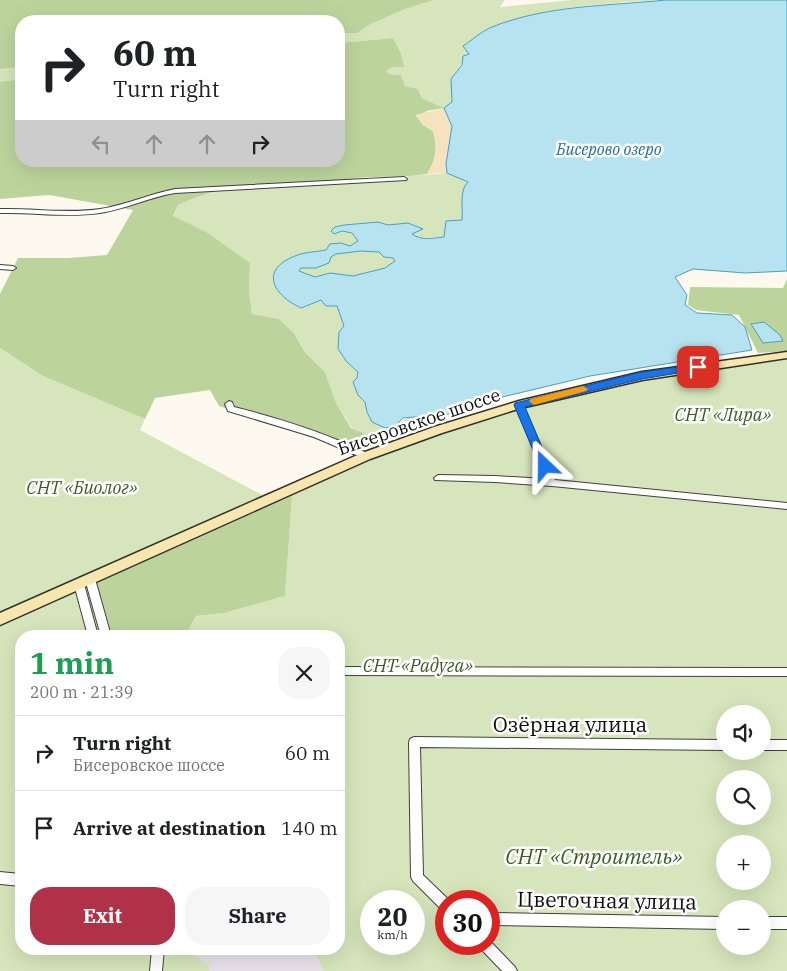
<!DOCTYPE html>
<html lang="en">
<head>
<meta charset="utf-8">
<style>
  body { margin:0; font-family:"IBM Plex Serif",serif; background:#f6f6f6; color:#202124; height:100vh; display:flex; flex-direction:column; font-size:19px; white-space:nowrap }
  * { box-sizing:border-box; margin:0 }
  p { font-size:16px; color:#757577 }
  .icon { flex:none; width:28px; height:28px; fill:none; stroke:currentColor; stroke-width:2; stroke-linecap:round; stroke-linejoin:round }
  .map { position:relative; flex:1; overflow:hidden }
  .sheet { position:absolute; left:15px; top:630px; width:330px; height:325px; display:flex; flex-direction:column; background:#fff; border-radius:20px; box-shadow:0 5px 20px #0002 }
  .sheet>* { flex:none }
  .guide { position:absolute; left:15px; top:15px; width:330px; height:152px; border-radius:20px; box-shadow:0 5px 20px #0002; background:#fff; color:#202124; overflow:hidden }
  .buttons { position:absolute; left:716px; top:705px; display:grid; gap:10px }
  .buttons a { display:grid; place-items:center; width:55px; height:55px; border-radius:50%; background:#fff; box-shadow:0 5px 20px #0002; font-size:25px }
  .speed { position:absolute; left:360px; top:890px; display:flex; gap:10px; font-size:25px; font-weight:700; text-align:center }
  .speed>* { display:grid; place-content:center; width:65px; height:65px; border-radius:50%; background:#fff; box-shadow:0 5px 20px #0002; line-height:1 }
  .speed small { font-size:12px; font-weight:400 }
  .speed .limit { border:8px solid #d22; background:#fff; color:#111 }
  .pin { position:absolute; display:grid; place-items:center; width:42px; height:42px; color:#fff; margin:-21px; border-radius:10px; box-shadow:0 2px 8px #0006 }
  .me { position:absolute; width:55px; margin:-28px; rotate:337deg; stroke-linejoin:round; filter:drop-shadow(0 0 4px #0008) }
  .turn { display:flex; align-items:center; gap:18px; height:105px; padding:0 15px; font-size:22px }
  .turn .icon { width:65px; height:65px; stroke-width:2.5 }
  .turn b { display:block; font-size:35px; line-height:42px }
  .lanes { display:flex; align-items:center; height:48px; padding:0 15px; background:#0003; justify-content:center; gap:25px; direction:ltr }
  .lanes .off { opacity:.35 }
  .round { display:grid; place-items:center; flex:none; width:52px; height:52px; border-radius:20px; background:#f6f6f6 }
  .head { display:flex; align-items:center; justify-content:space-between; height:85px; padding:0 15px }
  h1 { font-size:30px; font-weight:700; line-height:38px; color:#1e9e55 }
  .button { display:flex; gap:10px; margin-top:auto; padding:10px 15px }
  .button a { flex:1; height:58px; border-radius:20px; background:#b13148; color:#fff; font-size:20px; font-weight:700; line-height:58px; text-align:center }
  .button a+a { background:#f6f6f6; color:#202124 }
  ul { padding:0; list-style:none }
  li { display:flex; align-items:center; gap:15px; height:75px; padding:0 15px; border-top:1px solid #e0e0e0 }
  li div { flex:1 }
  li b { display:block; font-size:19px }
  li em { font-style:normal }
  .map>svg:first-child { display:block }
</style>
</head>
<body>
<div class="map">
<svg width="787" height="971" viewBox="0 0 787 971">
  <rect width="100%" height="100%" fill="#fef9ee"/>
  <path fill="#e9e2eb" d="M186,949H314L323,971H209V965Z"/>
  <g fill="#d6e5bb" fill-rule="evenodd">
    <path d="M434,0H505L500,7L572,0H666C609,3 546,6 492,27C482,31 472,40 463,46L469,54C463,59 458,71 451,79L452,102L444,108L422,98L418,89L405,86L401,75L389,74L386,71L393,67H403L393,38L339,43V34L357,33L371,24L405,9Z"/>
    <path d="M21,67V79L0,82V69Z"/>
    <path d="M447,173L469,182L462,194V220L446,221L444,237L417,238L411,234L422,229L408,223L388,225L378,222L359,223L344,225L334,234L342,231L352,233L358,241L350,246L341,243L326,250L295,256L294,305L300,308L321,300L337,306L344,326L339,332L347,362L358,372V395L365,402L367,412L396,425C409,414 426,416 442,416L377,438L352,428L336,403L325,372L304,351L294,333L279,319L252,314L249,292L250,263L173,217L178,205C227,182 284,184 337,181L350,178H389Z"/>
    <path d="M361,251L379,252L384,257L393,258L395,261L385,268L353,276L330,273L315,277L299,271L301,268H316L329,263L330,257L336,254Z"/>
    <path d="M0,348L43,376L145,419L140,430L266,497L0,613Z"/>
    <path d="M787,359V971H323L314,949H339V636H185L196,616L224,613L285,596L292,496C318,484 344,469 371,459C460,426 552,398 644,380C691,371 739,365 787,359ZM725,714H762V751H725ZM725,779H762V816H725ZM725,844H762V881H725ZM371,901H414V944H371ZM446,901H489V944H446ZM725,909H762V946H725Z"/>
    <path d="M91,585L106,636H21V949H186L209,965V971H0V626Z"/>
  </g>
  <g fill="#bcd49c">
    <path d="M0,0H434L405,9L371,24L357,33L339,34V21H315V20L309,18L297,21H21V67L0,69Z"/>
    <path d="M393,38L401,54L404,67H393L386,71L389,74L401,75L405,86L418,89L422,98L444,108L426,111L422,124L433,131C438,148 436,160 427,174C397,179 365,174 337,181C284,184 227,181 178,205L173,216L206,232L250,263L249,292L252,314L279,319L294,333L304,351L325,372L336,403L351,428L377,438L348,450L219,406L210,390L155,398L145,419L43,376L0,348V294L18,258H68L107,255L133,210L49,195L0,199V82L21,79V161H339V43Z"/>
    <path d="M787,279V351L758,353L739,315L696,310L688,305L690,287L783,288Z"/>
    <path d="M292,496L285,596L224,613L196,616L185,636H106L91,585Z"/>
  </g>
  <path fill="#f5e2bf" d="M444,108L452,126L446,164L447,173L427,174C436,160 438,148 433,131L422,124L415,115Z"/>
  <g fill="#b7e3f1" stroke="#45a0c1" fill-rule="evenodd">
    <path d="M666,0H787V271L745,273L693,269L675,277L687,295L685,305L697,313L732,315L745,327L752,350L590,376L494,399L442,416H424L403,418L396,425L385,428L372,422L367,412L365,402L358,395L353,382L357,378L358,372L347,362L338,349L339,332L344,326L337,306H326L321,300L301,308C273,295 259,270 295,256C304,252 316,252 326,250L330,244L341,243L350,246L358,241L352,233L342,231L334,234L331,231L335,227L344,225L378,222L388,225L408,223L423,229L412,234C421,241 433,238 444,237L446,221L462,220C463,208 459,190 468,182L447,173L446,164L452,126L444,108L452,102L451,79L462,65L463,56L469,54L463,46C472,40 482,31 492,27C547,5 608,6 666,0ZM361,251L379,252L384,257L393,258L395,261L385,268L353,276L330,273L315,277L299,271L301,268H316L329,263L331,257L336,254Z"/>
    <path d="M764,322L780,335L783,341L763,343L751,324Z"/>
  </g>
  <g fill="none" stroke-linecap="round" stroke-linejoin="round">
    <defs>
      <g id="minor">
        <path d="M404,177L407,179L406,180L175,193C150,197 126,209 100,213C67,218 33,212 0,213V209C33,208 67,214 100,209C126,205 149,194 175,189Z"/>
        <path d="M0,265L13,266L16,268L13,270L0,269Z"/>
        <path d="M229,401L232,402L234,407C281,419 326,433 369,454L370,456L369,458H363L314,437L228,411L225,404Z"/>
        <path d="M519,402L523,405L555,480L787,503V509L552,486L495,482L435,480L434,478L438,475L495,476L546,479L515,405Z"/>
        <path d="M90,575L93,576L95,579L111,636H101L85,579L87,576Z"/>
        <path d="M79,580L82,581L84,584L98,636H88L74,584L76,581Z"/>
        <path d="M339,667L787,668V676L339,675Z"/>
        <path d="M414,737L725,740V750L420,747L423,875L450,901H446V912L442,910L413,881L411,877L409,742L410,739Z"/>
        <rect x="762" y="740" width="25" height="10"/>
        <path d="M0,872L21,874V886L0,884Z"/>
        <path d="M489,913L725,917V929L489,925Z"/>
        <rect x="762" y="917" width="25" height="12"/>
        <path d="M489,940L515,967L517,971H502L480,948L478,944H489Z"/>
        <path d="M152,949H164L162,971H150Z"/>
      </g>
      <path id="secondary" d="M787,352V358L642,380L521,408L442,433L370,459L0,625V613L362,453L434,427L519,401L642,372Z"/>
    </defs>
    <use href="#minor" stroke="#404040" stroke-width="2"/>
    <use href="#secondary" stroke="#2f2f2f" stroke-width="3"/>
    <use href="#minor" fill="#fff" fill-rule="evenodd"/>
    <use href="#secondary" fill="#f8e6af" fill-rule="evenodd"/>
  </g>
  <path fill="#1a73e8" stroke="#114b97" d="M698,364L704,367L702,369L642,379L525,407L550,466L549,469H541L514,405L515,403L642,372Z"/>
  <path fill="#f59e0b" d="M583,386L588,389L586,391L534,405L529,401L531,399Z"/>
  <g text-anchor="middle" stroke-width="5" stroke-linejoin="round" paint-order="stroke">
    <g font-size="16" font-style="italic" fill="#217094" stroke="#fff">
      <text x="609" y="155">Бисерово озеро</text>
    </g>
    <g font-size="18" font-style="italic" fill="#375f23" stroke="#fff">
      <text x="723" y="421">СНТ «Лира»</text>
      <text x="82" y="494">СНТ «Биолог»</text>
      <text x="418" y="672">СНТ «Радуга»</text>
    </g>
    <g font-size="18" fill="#0d0d0d" stroke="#fff">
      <text transform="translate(419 422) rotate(-19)" y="6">Бисеровское шоссе</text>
    </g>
    <g font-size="21" fill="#0d0d0d" stroke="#fff">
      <text x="570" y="732">Озёрная улица</text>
      <text transform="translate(607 901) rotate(1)" y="7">Цветочная улица</text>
    </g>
    <g font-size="21" font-style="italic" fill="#375f23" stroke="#fff">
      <text x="594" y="864">СНТ «Строитель»</text>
    </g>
  </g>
</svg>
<div class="buttons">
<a><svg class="icon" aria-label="sound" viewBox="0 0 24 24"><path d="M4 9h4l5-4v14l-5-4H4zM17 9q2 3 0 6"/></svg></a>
<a><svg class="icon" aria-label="search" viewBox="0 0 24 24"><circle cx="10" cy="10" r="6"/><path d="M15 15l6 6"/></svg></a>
<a>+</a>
<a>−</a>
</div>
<div class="speed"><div>20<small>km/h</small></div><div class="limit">30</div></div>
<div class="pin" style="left:698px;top:367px;background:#d93025"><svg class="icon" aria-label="arrive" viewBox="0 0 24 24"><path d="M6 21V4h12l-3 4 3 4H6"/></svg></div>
<svg class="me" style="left:545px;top:466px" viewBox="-20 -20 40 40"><path d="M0-17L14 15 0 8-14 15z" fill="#1a73e8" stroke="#fff" stroke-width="4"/></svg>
<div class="guide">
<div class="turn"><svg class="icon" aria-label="right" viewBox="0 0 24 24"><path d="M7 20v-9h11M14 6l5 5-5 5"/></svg><div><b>60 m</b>Turn right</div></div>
<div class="lanes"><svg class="icon off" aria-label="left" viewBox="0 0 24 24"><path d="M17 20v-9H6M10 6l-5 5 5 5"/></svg><svg class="icon off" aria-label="ahead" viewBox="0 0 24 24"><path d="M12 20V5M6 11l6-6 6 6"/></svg><svg class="icon off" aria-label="ahead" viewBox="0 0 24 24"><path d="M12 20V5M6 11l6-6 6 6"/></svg><svg class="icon" aria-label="right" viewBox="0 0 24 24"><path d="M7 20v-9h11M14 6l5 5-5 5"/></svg></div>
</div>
<section class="sheet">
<div class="head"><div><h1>1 min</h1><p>200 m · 21:39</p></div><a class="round"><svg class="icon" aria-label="close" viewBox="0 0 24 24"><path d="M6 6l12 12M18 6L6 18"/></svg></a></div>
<ul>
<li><svg class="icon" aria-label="right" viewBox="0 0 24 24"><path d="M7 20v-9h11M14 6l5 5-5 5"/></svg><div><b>Turn right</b><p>Бисеровское шоссе</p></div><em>60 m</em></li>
<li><svg class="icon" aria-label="arrive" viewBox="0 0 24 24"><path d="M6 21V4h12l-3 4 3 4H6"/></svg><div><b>Arrive at destination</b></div><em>140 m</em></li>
</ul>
<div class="button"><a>Exit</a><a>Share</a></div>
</section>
</div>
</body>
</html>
